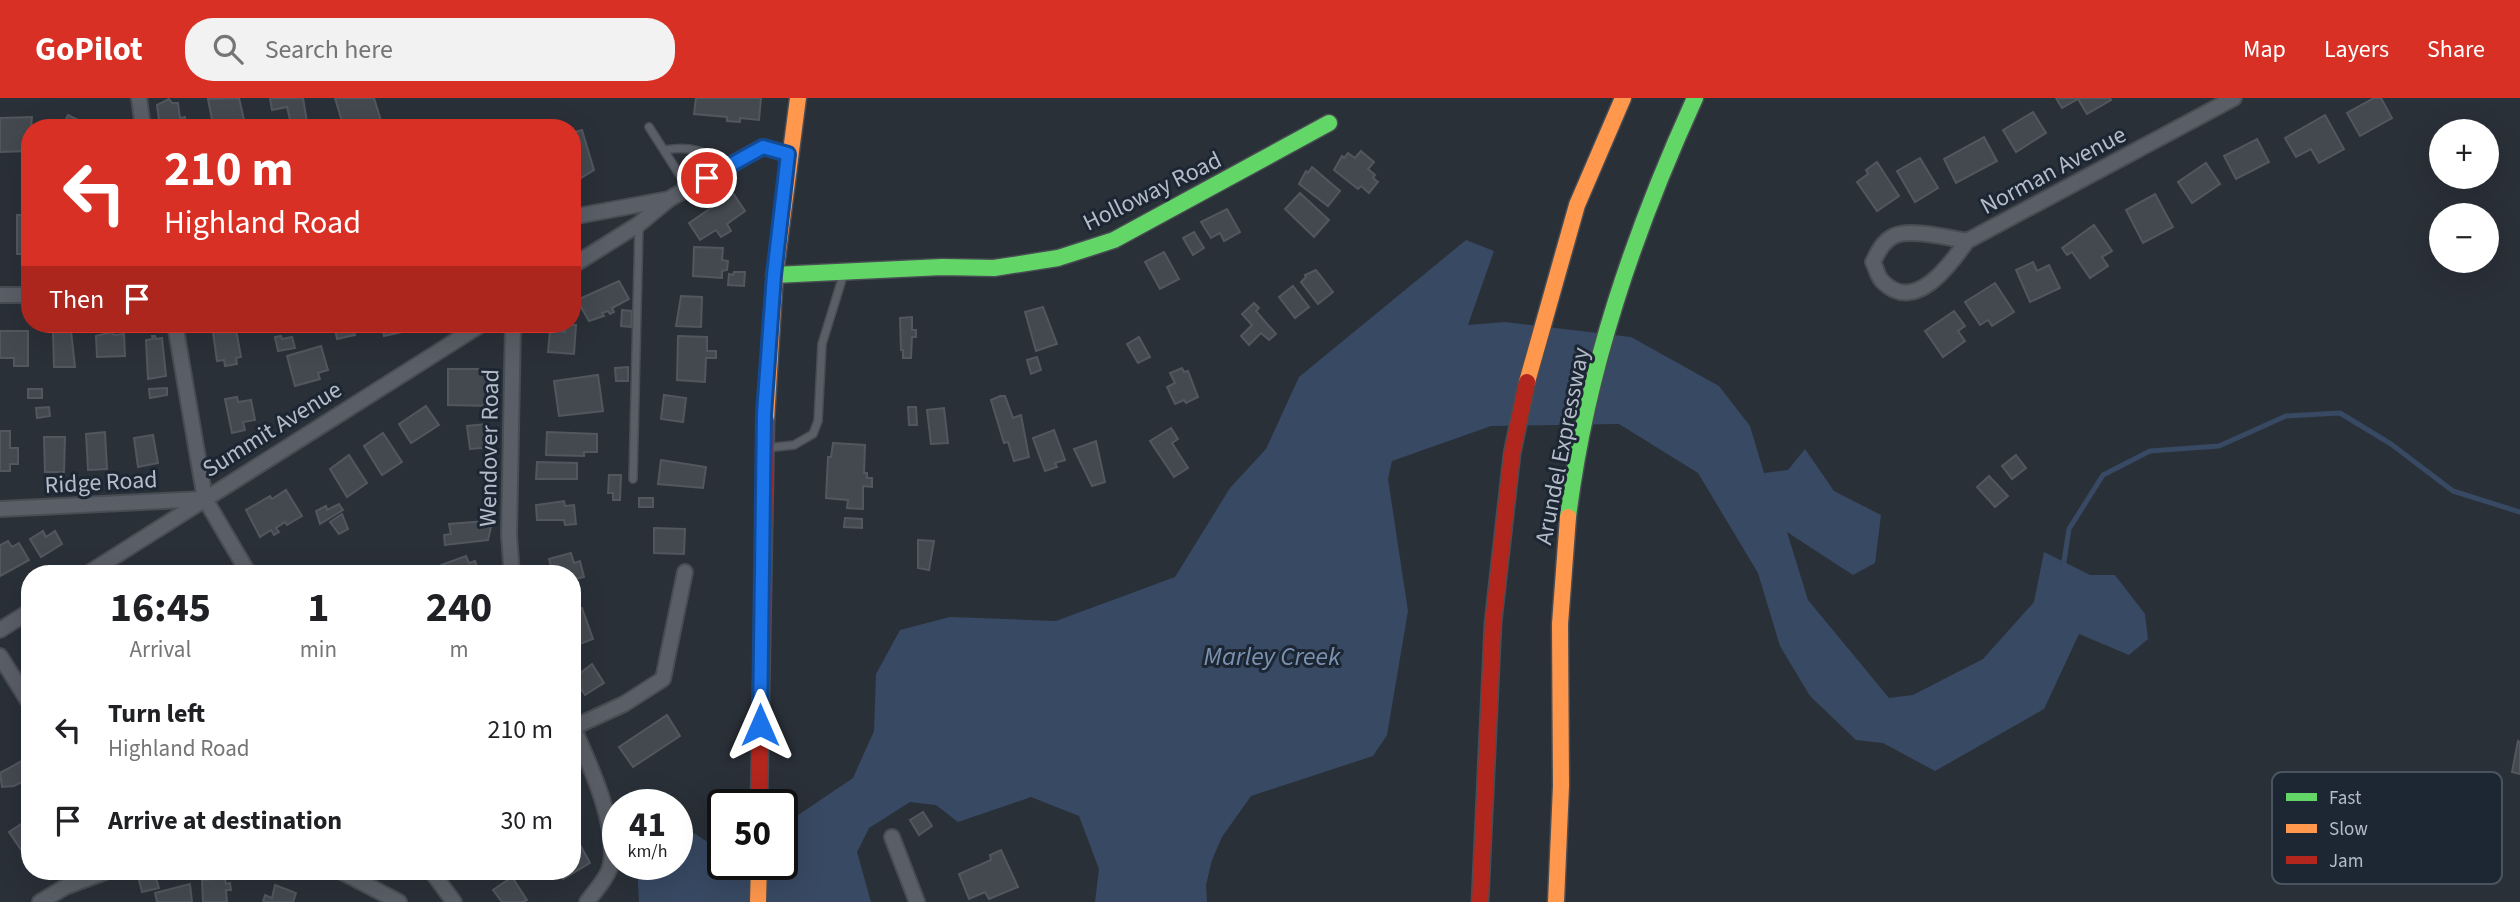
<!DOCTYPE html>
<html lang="en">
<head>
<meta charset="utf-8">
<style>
  body { margin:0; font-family:"Source Sans 3",sans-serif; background:#f2f2f2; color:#202124; height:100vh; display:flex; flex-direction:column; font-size:26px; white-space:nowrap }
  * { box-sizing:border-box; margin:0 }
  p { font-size:23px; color:#757577 }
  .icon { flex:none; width:38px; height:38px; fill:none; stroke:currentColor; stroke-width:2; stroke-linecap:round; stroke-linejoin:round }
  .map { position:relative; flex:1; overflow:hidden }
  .panel { position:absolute; left:21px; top:467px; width:560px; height:315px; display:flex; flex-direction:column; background:#fff; border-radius:28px; box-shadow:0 7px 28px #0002 }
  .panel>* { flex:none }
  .hud { position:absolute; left:21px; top:21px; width:560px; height:214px; border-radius:28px; box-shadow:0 7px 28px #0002; background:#d93025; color:#fff; overflow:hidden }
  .controls { position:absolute; left:2429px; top:21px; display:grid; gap:14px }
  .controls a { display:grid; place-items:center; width:70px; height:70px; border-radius:50%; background:#fff; box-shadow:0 7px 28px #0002; font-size:35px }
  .speed { position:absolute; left:602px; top:691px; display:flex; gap:14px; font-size:35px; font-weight:700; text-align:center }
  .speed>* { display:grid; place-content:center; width:91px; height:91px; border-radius:50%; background:#fff; box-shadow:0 7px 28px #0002; line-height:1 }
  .speed small { font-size:18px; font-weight:400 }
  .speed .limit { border:4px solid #111; border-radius:10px; background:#fff; color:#111 }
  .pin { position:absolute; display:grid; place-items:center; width:60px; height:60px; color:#fff; margin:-30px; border:4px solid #fff; border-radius:50%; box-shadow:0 2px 7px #0007 }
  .me { position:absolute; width:77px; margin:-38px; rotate:0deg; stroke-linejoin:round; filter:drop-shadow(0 0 5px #0008) }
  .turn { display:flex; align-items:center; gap:24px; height:147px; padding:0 28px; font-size:32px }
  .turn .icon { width:91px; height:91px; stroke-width:2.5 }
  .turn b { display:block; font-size:49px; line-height:60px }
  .then { display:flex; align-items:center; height:66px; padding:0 28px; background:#0003; gap:14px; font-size:26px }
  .eta { display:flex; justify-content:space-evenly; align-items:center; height:119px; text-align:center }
  .eta b { font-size:42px; font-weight:700; line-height:49px }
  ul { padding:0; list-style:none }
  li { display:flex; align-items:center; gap:21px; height:91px; padding:0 28px }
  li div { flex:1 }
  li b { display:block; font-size:26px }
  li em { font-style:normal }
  header { display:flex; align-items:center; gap:42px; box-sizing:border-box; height:98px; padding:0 35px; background:#d93025; color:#fff }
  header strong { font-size:33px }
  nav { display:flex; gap:38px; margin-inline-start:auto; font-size:24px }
  .search { width:490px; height:63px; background:#f2f2f2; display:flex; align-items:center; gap:18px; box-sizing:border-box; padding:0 24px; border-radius:28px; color:#757577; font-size:26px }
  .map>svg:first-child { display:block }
</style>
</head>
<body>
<header>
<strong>GoPilot</strong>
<div class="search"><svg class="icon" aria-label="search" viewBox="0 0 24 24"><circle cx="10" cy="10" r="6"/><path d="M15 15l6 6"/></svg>Search here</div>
<nav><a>Map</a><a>Layers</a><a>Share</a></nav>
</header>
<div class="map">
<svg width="2520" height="804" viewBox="0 0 2520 804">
  <rect width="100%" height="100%" fill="#2a3038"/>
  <path fill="#384963" d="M1466,142L1494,153L1468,227L1505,224L1631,239L1719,288L1750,328L1764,375L1788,372L1805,351L1834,393L1881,417L1875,465L1853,477L1787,434L1808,502L1889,600L1913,597L1983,561L2034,504L2044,454L2090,477H2115L2145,516L2148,541L2129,557L2079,536L2044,611L1935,673L1883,645L1856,642L1810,598L1780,548L1758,475L1698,375L1619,326L1491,328L1392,363L1388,381L1408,513L1387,637L1373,658L1251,698L1222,739L1212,762L1206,787L1207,804H1095L1099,771L1079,718L1031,699L958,724L936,707L910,704L869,730L857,754L871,804H639L637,767L677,766V727L680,726L723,754V766H782V728L853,680L874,633L876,576L900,532L950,519L1056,523L1175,479L1230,390L1266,351L1299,279Z"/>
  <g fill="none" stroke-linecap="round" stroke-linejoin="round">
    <path stroke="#384963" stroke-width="5" d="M2063,470L2069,431L2103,377L2150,353L2219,348L2286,318L2340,315L2391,346L2453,393L2520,414"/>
  </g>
  <g fill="#444950" stroke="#52575f" stroke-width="2">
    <path d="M239,0L245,26L235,28L234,22L213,27L208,1Z"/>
    <path d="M270,0H303L308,30H292L287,9L272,12Z"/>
    <path d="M335,0H374L382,26L369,30H344Z"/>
    <path d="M696,0H761L759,22L740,20V24L727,23V19L694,16Z"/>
    <path d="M2056,0H2110L2111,2L2087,16L2078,1L2062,10Z"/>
    <path d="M2374,0H2381L2392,20L2360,38L2347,15Z"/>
    <path d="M169,1L172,5H178L180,20L185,19L186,27H181V30H160L157,7Z"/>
    <path d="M2033,14L2046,35L2016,54L2003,32Z"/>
    <path d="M68,17L94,30H62Z"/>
    <path d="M2325,17L2344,51L2319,65L2311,51L2296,59L2285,40Z"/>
    <path d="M32,19L29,53L0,54V20Z"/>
    <path d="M582,32L594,72L581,80L580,76L575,78L572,69V35Z"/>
    <path d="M1984,39L1997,63L1956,85L1944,61Z"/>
    <path d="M2257,41L2269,64L2236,81L2224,58Z"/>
    <path d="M1361,53L1374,64L1368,71L1375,77L1373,80L1378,84L1369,95L1361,88L1358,91L1334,72L1342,58L1344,60L1348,55L1355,60Z"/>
    <path d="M1920,60L1938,90L1915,104L1897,73Z"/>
    <path d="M1877,64L1899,98L1877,113L1857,84L1868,76L1866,72Z"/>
    <path d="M2206,65L2220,86L2192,105L2178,84Z"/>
    <path d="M1312,69L1340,93L1328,108L1299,86L1306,73L1308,75Z"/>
    <path d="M733,95L745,113L727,126L731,133L721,139L716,132L700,142L689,125Z"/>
    <path d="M1300,95L1329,122L1314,139L1285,111Z"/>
    <path d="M2155,96L2173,129L2143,145L2126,112Z"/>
    <path d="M1227,111L1240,134L1224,143L1220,135L1211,140L1201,124Z"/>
    <path d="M17,117H30V167L29,163L24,162V156H17Z"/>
    <path d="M2094,127L2112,153L2102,159L2108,168L2090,180L2072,154L2067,157L2062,150Z"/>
    <path d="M1194,134L1204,150L1193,157L1183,140Z"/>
    <path d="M694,149L723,150L722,162L728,163L727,172L722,173V180L693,178Z"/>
    <path d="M1164,154L1179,181L1160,191L1145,164Z"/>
    <path d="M2033,164L2037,173L2049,167L2060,190L2030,204L2016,172Z"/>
    <path d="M1316,172L1333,194L1318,206L1301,184L1306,179L1305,177Z"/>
    <path d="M734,174H745L744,188L728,187L729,176L733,177Z"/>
    <path d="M619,183L629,201L612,210L614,214L610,216L608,213L602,215L604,218L589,223L577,202Z"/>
    <path d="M1995,185L2014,214L1992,228L1988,222L1980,227L1965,204Z"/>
    <path d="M1293,188L1309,209L1295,220L1279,199Z"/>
    <path d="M681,198L702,199L701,229L676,228Z"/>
    <path d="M1254,205L1259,210L1256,213L1276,236L1269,242L1261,235L1249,247L1241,238L1252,227L1242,216Z"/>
    <path d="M1043,209L1057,246L1036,253L1025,214Z"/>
    <path d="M622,212L632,213L631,229L621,228Z"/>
    <path d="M1954,213L1965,228L1958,233L1965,243L1943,259L1925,233Z"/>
    <path d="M912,219V232H916V239H912L911,260H903V252H901L900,220Z"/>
    <path d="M219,226H235L241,259L236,260L237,266L225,268L224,262L217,263L212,227Z"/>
    <path d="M334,226H352L355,237L337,241Z"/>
    <path d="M382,226H409L411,232L384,238Z"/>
    <path d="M565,227H576L574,256L548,254L550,233L565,234Z"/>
    <path d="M0,233H28V268H14V260H0Z"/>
    <path d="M53,233H71L75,269H54Z"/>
    <path d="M112,234L114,237L124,236L125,258L97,259L96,238Z"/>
    <path d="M152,238H155L156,241L162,240L166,278L148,281L146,242L153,241Z"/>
    <path d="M281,238L282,241L292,239L295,250L278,253L275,239Z"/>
    <path d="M678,238L707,239V253H716V260H706L705,284L677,282Z"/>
    <path d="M1139,239L1150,259L1138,265L1127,246Z"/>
    <path d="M321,248L328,272L318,275L320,281L295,288L287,258Z"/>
    <path d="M1037,259L1041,272L1031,276L1027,262Z"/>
    <path d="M628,269V283H616L615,270Z"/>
    <path d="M1182,270L1184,274L1188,273L1198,299L1186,305L1184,302L1175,306L1167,289L1175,285L1170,275Z"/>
    <path d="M448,271H490L489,295H496V300H489V308L448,307Z"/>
    <path d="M598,277L603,313L559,318L554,283Z"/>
    <path d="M167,290V297L150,300L149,291Z"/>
    <rect x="28" y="291" width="14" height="9"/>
    <path d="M664,297L686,300L683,324L661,321Z"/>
    <path d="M1000,298H1005L1013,320L1021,317L1029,359L1014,363L1008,344L1004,345L991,302Z"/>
    <path d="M237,299L238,304L251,302L255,322L243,324L245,332L232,335L225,301Z"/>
    <path d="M426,308L439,327L411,345L399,326Z"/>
    <path d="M49,309L50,318L37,320L36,310Z"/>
    <path d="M908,309H916L917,327H909Z"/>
    <path d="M944,310L948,345L931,346L927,312Z"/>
    <path d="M487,326L488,334H493L494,349L470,351L467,328Z"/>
    <path d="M1171,330L1178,341L1172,345L1188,370L1174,379L1150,343Z"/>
    <path d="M1054,332L1065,362L1055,365L1057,369L1045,373L1033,340Z"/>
    <path d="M0,333H10V350H18V366H10V373H0Z"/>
    <path d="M105,334L107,371L88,372L86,336Z"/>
    <path d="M547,334L597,336V354H584V358L546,357Z"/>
    <path d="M383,335L402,364L382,377L364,348Z"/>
    <path d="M153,337L158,365L138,369L134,340Z"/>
    <path d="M44,339H65L64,374H45Z"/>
    <path d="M1096,343L1105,384L1092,388L1074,351Z"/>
    <path d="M833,345L865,347L864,375H867V380H872V389L863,388V411L847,410L848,402L826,400L828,359H831Z"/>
    <path d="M349,357L367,385L347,399L330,371Z"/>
    <path d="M2016,357L2026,370L2012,381L2002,368Z"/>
    <path d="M661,362L706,369L703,390L658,386Z"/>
    <path d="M537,364L577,365V381H536Z"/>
    <path d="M609,377H621L620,402H613V395H608Z"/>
    <path d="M1989,378L2008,398L1995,409L1977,389Z"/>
    <path d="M286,392L302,418L287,427L285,424L276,430L279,434L274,437L271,432L260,439L246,412L270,398L272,401Z"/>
    <rect x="639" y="400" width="14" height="9"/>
    <path d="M564,403L565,408L574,407L576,426L565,427L564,422H537L536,407Z"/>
    <path d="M339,406L343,412L320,426L316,413L326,408L327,412Z"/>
    <path d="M342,416L348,431L339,436L330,424Z"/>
    <path d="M845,420L862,421V430L844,429Z"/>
    <path d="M486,423L487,429H491L488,442L445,447L444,437L451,436L449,426Z"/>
    <path d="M654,430L685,431L684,456L654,455Z"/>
    <path d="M43,433L46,439L55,433L62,446L41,459L30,441Z"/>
    <path d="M918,442L934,443L929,472L918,470Z"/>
    <path d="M8,443L12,449L19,445L29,462L0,478V447Z"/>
    <path d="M571,455L574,465L580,463L584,479L572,482V476H553L549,461Z"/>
    <path d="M466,458L469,465L475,463L478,471L468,476H445L441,467Z"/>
    <path d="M582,510L593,541L572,549V513Z"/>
    <path d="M592,566L604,585L585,597L574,580Z"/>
    <path d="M667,617L680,638L633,669L619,649Z"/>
    <path d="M2518,643L2520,644V676L2512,674Z"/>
    <path d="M29,659L30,680L14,688L2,689L0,675Z"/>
    <path d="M923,714L932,728L919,737L910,722Z"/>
    <path d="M29,721H30V765L9,734Z"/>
    <path d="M578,743L590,765L563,781L558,774H572V747Z"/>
    <path d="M1001,752L1018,789L989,801L985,794L969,801L959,776L991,762L990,757Z"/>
    <path d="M154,774L159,790L142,794L138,778Z"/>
    <path d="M512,779L527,802L523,804H502L493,792Z"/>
    <path d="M225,780L226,786L230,785L231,792H226L227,804H203L202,782Z"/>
    <path d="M190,786L192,804H157L155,795Z"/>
    <path d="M275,787L296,795L293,804H263L265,797L272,800Z"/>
  </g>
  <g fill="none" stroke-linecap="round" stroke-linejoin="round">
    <defs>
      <g id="lane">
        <path d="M649,29L688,90"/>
        <path d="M664,52C688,48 707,51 725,70"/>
        <path d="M766,350L794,347L813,336L818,323L822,246L843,178"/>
        <path d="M633,381L639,127"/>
      </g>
      <g id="street">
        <path d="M139,0L143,30"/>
        <path d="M572,119L669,101L763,49L788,56"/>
        <path d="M1967,143C1949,140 1910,130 1894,138C1883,143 1878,154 1873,164C1876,170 1878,180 1883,184C1915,216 1950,167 1967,143L2234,0"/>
        <path d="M572,168L639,126L668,102"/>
        <path d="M0,197H30"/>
        <path d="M175,226L205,401L249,476"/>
        <path d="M0,411L203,401"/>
        <path d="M87,476L482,226"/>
        <path d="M512,476L509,438L513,226"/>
        <path d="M0,532L30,513"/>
        <path d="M0,558L30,606"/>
        <path d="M572,627C588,662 622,735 609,772C605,783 594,794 587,804"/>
        <path d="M574,629L624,606L663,581L685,474"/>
        <path d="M892,739L917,804"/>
        <path d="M342,774L399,804"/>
        <path d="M432,774L454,804"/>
        <path d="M40,804L65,789L105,774"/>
      </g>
      <g id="fast">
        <path d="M774,177L942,169L994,170L1058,160L1114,142L1329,25"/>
        <path d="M1568,419C1586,273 1634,134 1695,0"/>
      </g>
      <g id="slow">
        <path d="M1527,284L1577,107L1623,0"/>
        <path d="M766,323L775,176L798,0"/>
        <path d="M758,804L759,766"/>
        <path d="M1556,804L1561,688L1560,526L1568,419"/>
      </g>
      <g id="jam">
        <path d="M759,707L766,323"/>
        <path d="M1480,804L1493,525L1512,356L1527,284"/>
      </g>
    </defs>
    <use href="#lane" stroke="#484c53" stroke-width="10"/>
    <use href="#street" stroke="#484c53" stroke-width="18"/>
    <use href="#fast" stroke="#484c53" stroke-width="19"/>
    <use href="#slow" stroke="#484c53" stroke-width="19"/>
    <use href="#jam" stroke="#484c53" stroke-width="19"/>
    <use href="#lane" stroke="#5a5e66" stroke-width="7"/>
    <use href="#street" stroke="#5a5e66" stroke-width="14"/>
    <use href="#fast" stroke="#63d668" stroke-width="16"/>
    <use href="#slow" stroke="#ff974d" stroke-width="16"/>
    <use href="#jam" stroke="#b3261e" stroke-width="16"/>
  </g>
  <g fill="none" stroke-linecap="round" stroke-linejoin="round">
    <defs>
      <path id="route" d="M707,80L763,49L788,56L774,177L764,316L760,627"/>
    </defs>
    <use href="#route" stroke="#114b97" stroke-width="18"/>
    <use href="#route" stroke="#1a73e8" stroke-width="12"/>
  </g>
  <g text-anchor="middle" stroke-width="6" stroke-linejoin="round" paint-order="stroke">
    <g font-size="24" fill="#b4bcc9" stroke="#1d2633">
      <text transform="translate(2053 72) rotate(-28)" y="8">Norman Avenue</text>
      <text transform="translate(1152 93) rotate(-26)" y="8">Holloway Road</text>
      <text transform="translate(272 331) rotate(-32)" y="8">Summit Avenue</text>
      <text transform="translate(1562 348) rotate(-79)" y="8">Arundel Expressway</text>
      <text transform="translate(489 350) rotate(-89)" y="8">Wendover Road</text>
      <text transform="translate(101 384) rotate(-3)" y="8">Ridge Road</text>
    </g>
    <g font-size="26" font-style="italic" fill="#7c92b1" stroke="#1d2633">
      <text x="1272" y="567">Marley Creek</text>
    </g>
  </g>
  <rect x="2272" y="674" width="230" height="112" rx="10" fill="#1d2633" stroke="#4a5360" stroke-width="2"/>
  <rect x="2286" y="695" width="31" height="8" fill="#63d668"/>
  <rect x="2286" y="726" width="31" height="9" fill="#ff974d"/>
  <rect x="2286" y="758" width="31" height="8" fill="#b3261e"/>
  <g font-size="19" fill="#b4bcc9">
    <text x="2329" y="706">Fast</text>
    <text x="2329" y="737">Slow</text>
    <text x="2329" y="769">Jam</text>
  </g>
</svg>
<div class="controls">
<a>+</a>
<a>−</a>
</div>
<div class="speed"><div>41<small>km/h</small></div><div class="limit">50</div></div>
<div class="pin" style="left:707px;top:80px;background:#d93025"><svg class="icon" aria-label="arrive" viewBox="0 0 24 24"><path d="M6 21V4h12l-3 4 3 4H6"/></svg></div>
<svg class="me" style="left:760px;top:627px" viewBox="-20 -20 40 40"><path d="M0-17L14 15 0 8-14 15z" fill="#1a73e8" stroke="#fff" stroke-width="4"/></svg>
<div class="hud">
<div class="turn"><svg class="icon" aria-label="left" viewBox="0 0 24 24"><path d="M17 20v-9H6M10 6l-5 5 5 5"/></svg><div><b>210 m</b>Highland Road</div></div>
<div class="then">Then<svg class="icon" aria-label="arrive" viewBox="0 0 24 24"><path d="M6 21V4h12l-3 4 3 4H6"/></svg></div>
</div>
<section class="panel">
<div class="eta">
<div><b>16:45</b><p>Arrival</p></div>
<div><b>1</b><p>min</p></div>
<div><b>240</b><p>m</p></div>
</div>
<ul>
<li><svg class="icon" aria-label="left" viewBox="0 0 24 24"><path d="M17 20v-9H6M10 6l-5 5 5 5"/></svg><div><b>Turn left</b><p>Highland Road</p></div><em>210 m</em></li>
<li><svg class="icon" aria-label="arrive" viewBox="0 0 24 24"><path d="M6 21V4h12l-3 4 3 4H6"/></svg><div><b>Arrive at destination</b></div><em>30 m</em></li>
</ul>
</section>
</div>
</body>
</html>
